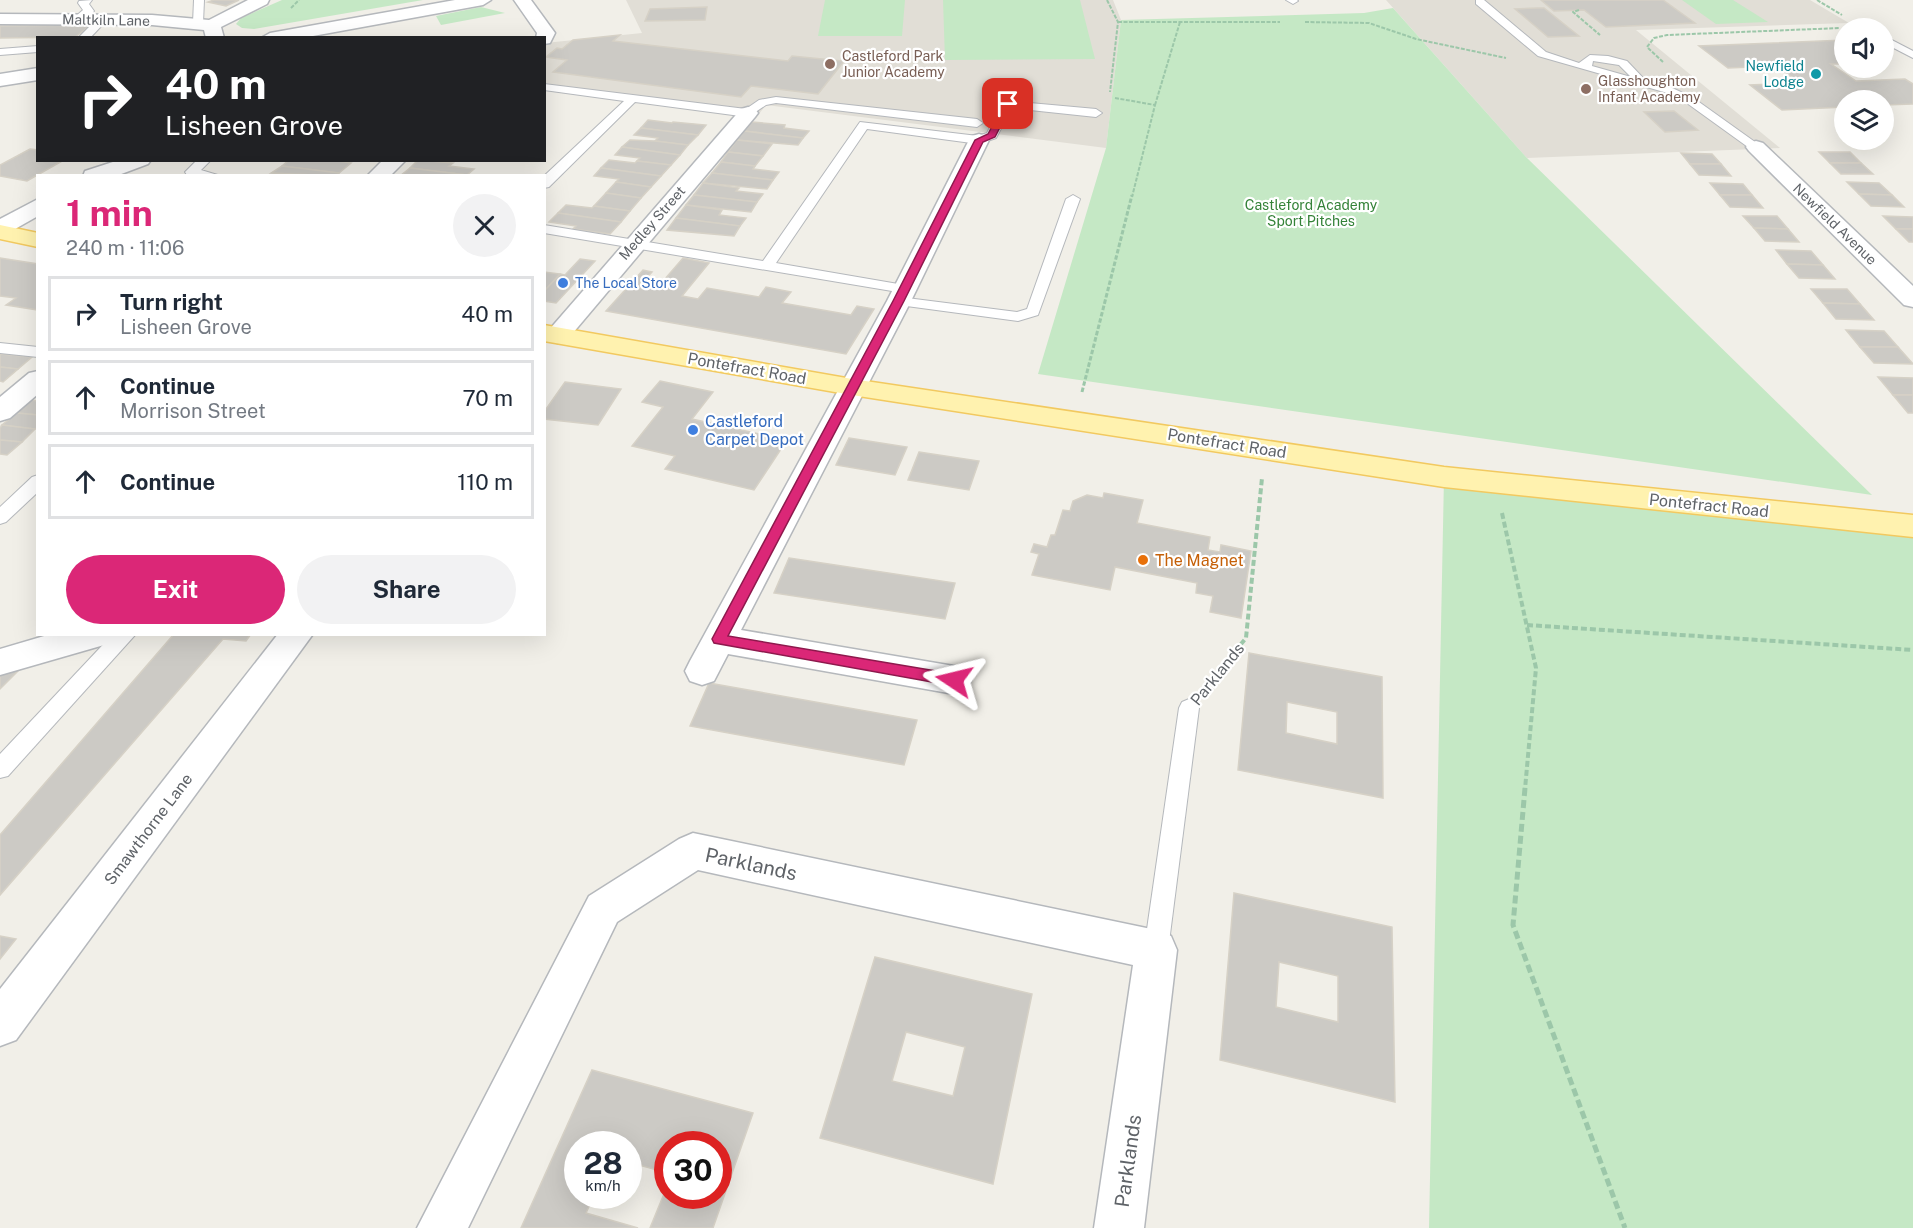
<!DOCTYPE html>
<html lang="en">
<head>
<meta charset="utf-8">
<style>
  body { margin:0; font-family:"Public Sans",sans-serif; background:#f2f2f3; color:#1f2937; height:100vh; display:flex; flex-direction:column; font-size:22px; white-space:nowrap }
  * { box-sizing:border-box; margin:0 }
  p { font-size:20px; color:#747a83 }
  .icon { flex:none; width:33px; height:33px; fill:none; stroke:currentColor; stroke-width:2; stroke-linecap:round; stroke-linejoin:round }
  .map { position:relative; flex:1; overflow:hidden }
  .sheet { position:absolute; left:36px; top:174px; width:510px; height:462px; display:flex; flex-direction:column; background:#fff; border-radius:0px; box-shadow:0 6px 24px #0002 }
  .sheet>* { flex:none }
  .banner { position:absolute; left:36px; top:36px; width:510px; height:126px; border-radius:0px; box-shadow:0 6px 24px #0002; background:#202124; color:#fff; overflow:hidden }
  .tools { position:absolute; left:1834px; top:18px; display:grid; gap:12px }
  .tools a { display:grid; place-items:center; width:60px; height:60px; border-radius:50%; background:#fff; box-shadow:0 6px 24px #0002; font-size:30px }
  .speed { position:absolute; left:564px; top:1131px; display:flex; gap:12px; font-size:30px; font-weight:700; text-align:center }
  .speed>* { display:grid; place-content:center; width:78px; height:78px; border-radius:50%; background:#fff; box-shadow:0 6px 24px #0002; line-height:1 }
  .speed small { font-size:15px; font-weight:400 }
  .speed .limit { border:9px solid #d22; background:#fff; color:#111 }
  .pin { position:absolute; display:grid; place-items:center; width:51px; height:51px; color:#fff; margin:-26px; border-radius:12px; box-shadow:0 3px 9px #0006 }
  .me { position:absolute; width:66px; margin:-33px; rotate:280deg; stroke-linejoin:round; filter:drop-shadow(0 0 4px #0008) }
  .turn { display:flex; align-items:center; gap:21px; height:126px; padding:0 30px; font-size:27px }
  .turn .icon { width:78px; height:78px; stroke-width:2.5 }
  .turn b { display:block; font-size:42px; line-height:51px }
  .round { display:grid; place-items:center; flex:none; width:63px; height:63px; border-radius:32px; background:#f2f2f3 }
  .summary { display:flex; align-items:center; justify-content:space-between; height:102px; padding:0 30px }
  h1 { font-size:36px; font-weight:700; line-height:45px; color:#db2777 }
  .button { display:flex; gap:12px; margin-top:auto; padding:12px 30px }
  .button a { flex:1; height:69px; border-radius:36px; background:#db2777; color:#fff; font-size:24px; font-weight:700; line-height:69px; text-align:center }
  .button a+a { background:#f2f2f3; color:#1f2937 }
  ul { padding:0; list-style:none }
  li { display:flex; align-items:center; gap:18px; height:75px; margin:0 12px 9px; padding:0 18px; border:3px solid #e0e1e3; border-radius:0px }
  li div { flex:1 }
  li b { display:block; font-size:22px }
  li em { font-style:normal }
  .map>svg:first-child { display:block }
</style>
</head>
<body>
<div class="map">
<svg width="1913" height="1228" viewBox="0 0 1913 1228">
  <rect width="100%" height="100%" fill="#f1efe8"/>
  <g fill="#e1ded6">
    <path d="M626,0H1113L1121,20L1106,148L766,105L759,114L545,86V43L642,33Z"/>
    <path d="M1386,0H1810L1849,23L1636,30L1780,148L1527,158Z"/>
  </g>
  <g fill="#c5e8c5">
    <path d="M282,0H423L254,29L242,28L236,24L241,18Z"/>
    <path d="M825,0H905L902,36H818Z"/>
    <path d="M943,0H1080L1095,59L945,60Z"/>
    <path d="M1682,0H1733L1768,22L1716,24Z"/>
    <path d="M481,7L505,13L441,25L436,16Z"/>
    <path d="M1393,8L1527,158L1872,495L1038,374L1106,148L1121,20L1364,13Z"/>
    <path d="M1444,477L1913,526V1228H1429Z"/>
  </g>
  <g fill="#cccac5" stroke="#d6d1c6" stroke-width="1.5" fill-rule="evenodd">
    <path d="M214,0H239L226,6L208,2Z"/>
    <path d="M1541,0H1663L1695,23L1606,27L1584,10L1554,11Z"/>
    <path d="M707,7L705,20L645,21L650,9Z"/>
    <path d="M1538,8H1544L1579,36L1548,37L1515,9Z"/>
    <path d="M91,25L75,37L0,38V26Z"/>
    <path d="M620,35L613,41L788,61L792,56L844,61L818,94L751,86L741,97L553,72L567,60L546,57L557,48L562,49L573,40Z"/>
    <path d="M1845,40V64H1831L1856,81L1905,79L1913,84V104L1884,105V100H1845V107L1782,110L1750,85L1800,83L1776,66L1728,68L1699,46Z"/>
    <path d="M1674,111L1698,130L1665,132L1644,112Z"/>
    <path d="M648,120L672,123L673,122L706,125L698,135L641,128Z"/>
    <path d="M752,122L785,125L784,128L809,131L803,138L744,131Z"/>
    <path d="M641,128L698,135L688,145L655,141L658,138L634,135Z"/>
    <path d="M744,131L803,138L798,145L737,140Z"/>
    <path d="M630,140L655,141L688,145L680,155L622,147Z"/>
    <path d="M737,140L772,144L763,156L728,152Z"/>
    <path d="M622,147L680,155L671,165L637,161L640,158L615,155Z"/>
    <path d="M30,149L38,150V160H64L27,181L0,176V165Z"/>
    <path d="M728,152L763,156L755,166L721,162Z"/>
    <path d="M1819,152H1850L1861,163H1830Z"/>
    <path d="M1681,153L1712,154L1721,164H1690Z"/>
    <path d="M289,160H332L351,163L339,173L282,166Z"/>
    <path d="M418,160L453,163L449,166L474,169L467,175L410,168Z"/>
    <path d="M609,160L635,163L637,161L671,165L661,176L601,168Z"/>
    <path d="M721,162L755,166L753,169L779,172L773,180L712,173Z"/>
    <path d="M1830,163H1861L1873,174H1841Z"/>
    <path d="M1690,164H1721L1731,176L1699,175Z"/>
    <path d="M282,166L339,173L336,176L271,173Z"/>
    <path d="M410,168L467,175L400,176Z"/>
    <path d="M601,168L661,176L651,187L616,182L619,179L594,176Z"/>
    <path d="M712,173L773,180L767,189L703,183Z"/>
    <path d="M616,182L651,187L641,198L606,193Z"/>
    <path d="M1847,182L1879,183L1892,195L1859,194Z"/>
    <path d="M703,183L739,188L736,191L763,194L757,202L694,195Z"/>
    <path d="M1710,183L1743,184L1752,195H1720Z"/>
    <path d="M606,193L641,198L630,211L594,206Z"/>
    <path d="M1859,194L1892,195L1904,207L1871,206Z"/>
    <path d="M694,195L757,202L751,212L686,205Z"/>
    <path d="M1720,195H1752L1763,208L1730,207Z"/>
    <path d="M566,205L592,208L594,206L630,211L621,222L558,213Z"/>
    <path d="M686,205L722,210L719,215L746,218L740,226L676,218Z"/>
    <path d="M558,213L621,222L610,234L573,229L576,226L549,222Z"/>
    <path d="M1743,216H1777L1788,229L1754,228Z"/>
    <path d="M1883,216L1913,217V229H1896Z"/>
    <path d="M676,218L740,226L734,236L667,230Z"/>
    <path d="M1754,228L1788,229L1799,242L1765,241Z"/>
    <path d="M1896,229H1913V242H1909Z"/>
    <path d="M1776,250L1811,251L1823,265L1787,264Z"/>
    <path d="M0,258L38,264V310L6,305L16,298L0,296Z"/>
    <path d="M683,258L709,263L682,296L698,299L707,288L759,297L766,287L791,292L782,303L851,315L857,306L874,309L846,354L606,311L643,270L652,272L641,284L658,287Z"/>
    <path d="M580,259L595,261L556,303L544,301V291L560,274L565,275Z"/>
    <path d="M1787,264L1823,265L1835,279L1799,278Z"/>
    <path d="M544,272L560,274L544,291Z"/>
    <path d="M1811,289H1847L1860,304L1823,303Z"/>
    <path d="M1823,303L1860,304L1874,320L1836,319Z"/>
    <path d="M1846,330L1884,331L1898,347H1860Z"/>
    <path d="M1860,347H1898L1913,364L1874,363Z"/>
    <path d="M0,355L1,354L32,357L18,369L0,367Z"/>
    <path d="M0,367L18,369L3,382L0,381Z"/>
    <path d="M1878,377L1913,378V395H1893Z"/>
    <path d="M660,381L713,392L692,419L787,440L754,490L665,469L675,456L632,446L663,407L642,402Z"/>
    <path d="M565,382L621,389L598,425L544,419V412Z"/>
    <path d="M1893,395H1913V413H1908Z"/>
    <path d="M31,400L38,401V415L17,413Z"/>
    <path d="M17,413L38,415V427L35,429L2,425Z"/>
    <path d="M2,425L35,429L22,442L0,440V428Z"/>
    <path d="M849,438L907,447L895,475L836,465Z"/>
    <path d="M0,440L22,442L7,455L0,454Z"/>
    <path d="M919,452L979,461L969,490L908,480Z"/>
    <path d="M1104,493L1143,500L1137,523L1210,537L1208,550L1220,552L1221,545L1251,551L1241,618L1210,612L1213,596L1196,593L1197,583L1115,567L1110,590L1032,575L1039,554L1031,552L1034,544L1047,547L1051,535H1055L1063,510L1070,511L1073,501L1087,495L1103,498Z"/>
    <path d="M789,558L955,583L945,619L774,593Z"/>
    <path d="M174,634H251L246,641L223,639L0,895V835Z"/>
    <path d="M1249,653L1382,677L1383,798L1238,770ZM1287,702L1337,712V744L1286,733Z"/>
    <path d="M20,669L0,689V674Z"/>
    <path d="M709,683L917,720L904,765L690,726Z"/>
    <path d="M1234,893L1392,927L1395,1102L1220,1060ZM1279,962L1338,976V1022L1276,1007Z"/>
    <path d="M0,936L16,939L0,959Z"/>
    <path d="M875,957L1032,994L993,1184L820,1138ZM906,1032L965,1047L953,1096L892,1081Z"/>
    <path d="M592,1070L753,1113L713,1228H650L668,1184V1196H718V1144H668V1173L628,1162V1144H578V1196H594L586,1213L638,1228H521Z"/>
  </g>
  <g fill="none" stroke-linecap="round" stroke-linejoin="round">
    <defs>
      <g id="service">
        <path d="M92,0L89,4L94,11C90,17 83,23 75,21V17L83,10L78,3L79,1Z"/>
        <path d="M194,0H204L203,23L198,26L193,23Z"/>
        <path d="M1286,0H1297L1298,1L1293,4Z"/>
        <path d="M1476,0H1484L1546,52L1579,63L1590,55L1608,56L1627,61L1646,81L1672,88L1692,97L1762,147L1760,150H1752L1684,101L1664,92L1538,56L1476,4ZM1593,61L1619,65L1631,77L1592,66Z"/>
        <path d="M98,18L107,20L90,38H78Z"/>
        <path d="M1864,24L1871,28H1860V25Z"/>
        <path d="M1884,36L1913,51V58L1884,43Z"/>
        <path d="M38,46V52L0,55V49Z"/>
        <path d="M544,84L746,109L759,100L776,97L977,119L983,123L977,127L776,103L766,105L748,117L635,102L549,187L544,188V176L624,101L544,90Z"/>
        <path d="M1008,101L1096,109L1102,113L1096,117L1012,108L996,138L979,144L867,129L776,263L904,285L911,289L909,292L904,293L544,233V225L763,261L860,122L978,136L987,133L1002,104Z"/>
        <path d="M197,160H211L201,170L221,176L187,175L185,172Z"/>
        <path d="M1073,195L1080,199L1038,315L1018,321L899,305L892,301L899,297L1017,312L1027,309L1066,199Z"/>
        <path d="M0,343L38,347V357L0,353Z"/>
        <path d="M38,475V492L6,522L0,524V507L32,477Z"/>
        <path d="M113,634H136L8,776L0,778V754Z"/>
        <path d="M1189,699L1196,702L1199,708L1168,950L1165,958L1156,962L1147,958L1144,950L1179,708L1182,702Z"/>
      </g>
      <g id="minor">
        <path d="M248,0H269L267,4L221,27L224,38H206L204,30L152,25L0,24V14L152,15L209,20Z"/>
        <path d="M514,0H531L555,33L550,43L544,44V38H536L537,33Z"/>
        <path d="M748,107L755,109L758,113L755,117L567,340L558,343L549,340L545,335L549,330L741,109Z"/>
        <path d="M979,134L986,136L989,140L911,301L741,630L954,666L966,670L971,680L966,690L954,694L728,654L714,681L702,685L690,681L685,671L690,661L887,301L969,140L972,136Z"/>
        <path d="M1756,141L1763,143L1913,286V307L1904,305L1749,151L1746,147L1749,143Z"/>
        <path d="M119,160H151L148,164L116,176H83L85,171Z"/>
        <path d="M383,160H406L390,176H367Z"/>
        <path d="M38,199V216L8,233L0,235V219Z"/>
        <path d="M38,371V394L10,418L0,421V397L29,373Z"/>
        <path d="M51,634H115L111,643L0,675V649Z"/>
        <path d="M278,634H313L16,1040L0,1046V989Z"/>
        <path d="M693,833L1156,930L1171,936L1177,950L1144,1228H1094L1133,965L698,870L617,922L468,1228H417L589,896L679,839Z"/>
      </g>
      <g id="tertiary">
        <path d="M455,0H491L483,5L302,38H261L270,33Z"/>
        <path d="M38,68V80L0,86V74Z"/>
      </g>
      <g id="primary">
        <path d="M0,225L38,233V247L0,239Z"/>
        <path d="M544,325L852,379L1444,467L1913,515V537L1444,487L852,395L544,341Z"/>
      </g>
    </defs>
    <use href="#service" stroke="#b5b8bc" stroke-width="2"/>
    <use href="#minor" stroke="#b5b8bc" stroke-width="3"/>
    <use href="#tertiary" stroke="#b5b8bc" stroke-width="3"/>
    <use href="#primary" stroke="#f2c960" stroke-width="3"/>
    <g stroke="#9cc7a9" stroke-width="2" stroke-dasharray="4 1.5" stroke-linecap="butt">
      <path d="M1107,0L1118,22L1110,92"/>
      <path d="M1817,0L1842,15"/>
      <path d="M291,8L299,0"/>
      <path d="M1579,10L1573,12L1600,35"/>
      <path d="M1118,22H1280"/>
      <path d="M1305,22L1369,23L1416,39L1506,58"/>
      <path d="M1663,62L1647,47L1654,38L1667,35L1840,28"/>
      <path d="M1115,98L1155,105L1132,197"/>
      <path d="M1155,105L1180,22"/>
    </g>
    <path stroke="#9cc7a9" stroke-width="3" stroke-dasharray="4.5 2" stroke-linecap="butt" d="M1082,392L1132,195"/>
    <g stroke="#9cc7a9" stroke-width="4" stroke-dasharray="6 3" stroke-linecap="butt">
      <path d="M1502,513L1536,668L1525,789"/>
      <path d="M1527,625L1913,650"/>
      <path d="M1206,686L1246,638L1262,478"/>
    </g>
    <path stroke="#9cc7a9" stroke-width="5" stroke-dasharray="8 4" stroke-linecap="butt" d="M1525,788L1513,925L1625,1228"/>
    <use href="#service" fill="#fff" fill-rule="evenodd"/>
    <use href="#minor" fill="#fff" fill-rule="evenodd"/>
    <use href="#tertiary" fill="#fff" fill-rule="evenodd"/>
    <use href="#primary" fill="#fff2af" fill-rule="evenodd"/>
  </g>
  <path fill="#db2777" stroke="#8e194d" stroke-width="1.5" d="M1008,102L1012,104L995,137L983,142L904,301L728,636L954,674L959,676L961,680L959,684L954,686L714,643L712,639L893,301L975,140L988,134L1004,104Z"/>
  <g fill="#8d6e63" stroke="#fff" stroke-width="2">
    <circle cx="830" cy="64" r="6"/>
    <circle cx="1586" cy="89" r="6"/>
  </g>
  <circle fill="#0f9aa8" stroke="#fff" stroke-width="2" cx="1816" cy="74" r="6"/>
  <g fill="#3f7fe0" stroke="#fff" stroke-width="2">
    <circle cx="563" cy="283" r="6"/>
    <circle cx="693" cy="430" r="6"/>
  </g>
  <circle fill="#e8710a" stroke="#fff" stroke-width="2" cx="1143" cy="560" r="6"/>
  <g text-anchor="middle" stroke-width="4.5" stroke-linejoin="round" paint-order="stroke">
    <g font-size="14" fill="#5f6368" stroke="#fff">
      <text transform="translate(106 20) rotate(1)" y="5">Maltkiln Lane</text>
      <text transform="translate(652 223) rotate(-49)" y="5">Medley Street</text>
      <text transform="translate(1835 224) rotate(44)" y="5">Newfield Avenue</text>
    </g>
    <g font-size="14" fill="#785e54" stroke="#fff" text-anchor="start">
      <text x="842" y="61">Castleford Park<tspan x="842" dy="16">Junior Academy</tspan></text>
      <text x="1598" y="86">Glasshoughton<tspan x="1598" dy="16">Infant Academy</tspan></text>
    </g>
    <g font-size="14" fill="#0d838f" stroke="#fff" text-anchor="end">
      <text x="1804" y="71">Newfield<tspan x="1804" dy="16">Lodge</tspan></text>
    </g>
    <g font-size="14" fill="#348238" stroke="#fff">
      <text x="1311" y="210">Castleford Academy<tspan x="1311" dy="16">Sport Pitches</tspan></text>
    </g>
    <g font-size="14" fill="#366cbe" stroke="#fff" text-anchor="start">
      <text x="575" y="288">The Local Store</text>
    </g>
    <g font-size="16" fill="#5f6368" stroke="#fff">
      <text transform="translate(747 368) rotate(10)" y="6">Pontefract Road</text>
      <text transform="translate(1227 443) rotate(9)" y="6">Pontefract Road</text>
      <text transform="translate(1709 505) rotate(6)" y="6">Pontefract Road</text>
      <text transform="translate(1217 674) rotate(-51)" y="6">Parklands</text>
      <text transform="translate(148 829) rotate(-53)" y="6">Smawthorne Lane</text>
    </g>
    <g font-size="16" fill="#366cbe" stroke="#fff" text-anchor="start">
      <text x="705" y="427">Castleford<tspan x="705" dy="18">Carpet Depot</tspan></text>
    </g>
    <g font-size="16" fill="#c56008" stroke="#fff" text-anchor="start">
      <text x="1155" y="566">The Magnet</text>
    </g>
    <g font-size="20" fill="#5f6368" stroke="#fff">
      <text transform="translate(751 864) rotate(12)" y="7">Parklands</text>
      <text transform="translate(1128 1161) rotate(-82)" y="7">Parklands</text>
    </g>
  </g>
</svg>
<div class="tools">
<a><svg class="icon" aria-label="sound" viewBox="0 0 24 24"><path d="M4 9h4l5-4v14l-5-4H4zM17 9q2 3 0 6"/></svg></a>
<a><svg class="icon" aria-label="layers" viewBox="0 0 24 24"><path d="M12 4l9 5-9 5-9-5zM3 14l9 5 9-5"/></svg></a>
</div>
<div class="speed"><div>28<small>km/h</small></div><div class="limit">30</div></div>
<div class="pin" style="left:1008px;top:104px;background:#d93025"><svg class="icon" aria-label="arrive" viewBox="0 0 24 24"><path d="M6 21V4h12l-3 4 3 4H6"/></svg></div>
<svg class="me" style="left:954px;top:680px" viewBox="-20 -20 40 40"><path d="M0-17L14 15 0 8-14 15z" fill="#db2777" stroke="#fff" stroke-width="4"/></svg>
<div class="banner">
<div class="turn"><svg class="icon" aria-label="right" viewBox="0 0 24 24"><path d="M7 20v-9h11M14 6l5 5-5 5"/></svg><div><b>40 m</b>Lisheen Grove</div></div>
</div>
<section class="sheet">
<div class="summary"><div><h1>1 min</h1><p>240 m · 11:06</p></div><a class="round"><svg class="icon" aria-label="close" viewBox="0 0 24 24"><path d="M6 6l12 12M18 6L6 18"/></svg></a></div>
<ul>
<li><svg class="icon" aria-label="right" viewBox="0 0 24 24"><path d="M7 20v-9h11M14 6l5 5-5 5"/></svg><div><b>Turn right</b><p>Lisheen Grove</p></div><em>40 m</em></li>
<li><svg class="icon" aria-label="ahead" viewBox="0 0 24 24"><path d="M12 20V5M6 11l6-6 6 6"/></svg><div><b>Continue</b><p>Morrison Street</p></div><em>70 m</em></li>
<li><svg class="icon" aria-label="ahead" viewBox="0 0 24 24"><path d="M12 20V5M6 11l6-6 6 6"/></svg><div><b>Continue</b></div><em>110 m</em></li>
</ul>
<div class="button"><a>Exit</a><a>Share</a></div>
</section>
</div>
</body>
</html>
